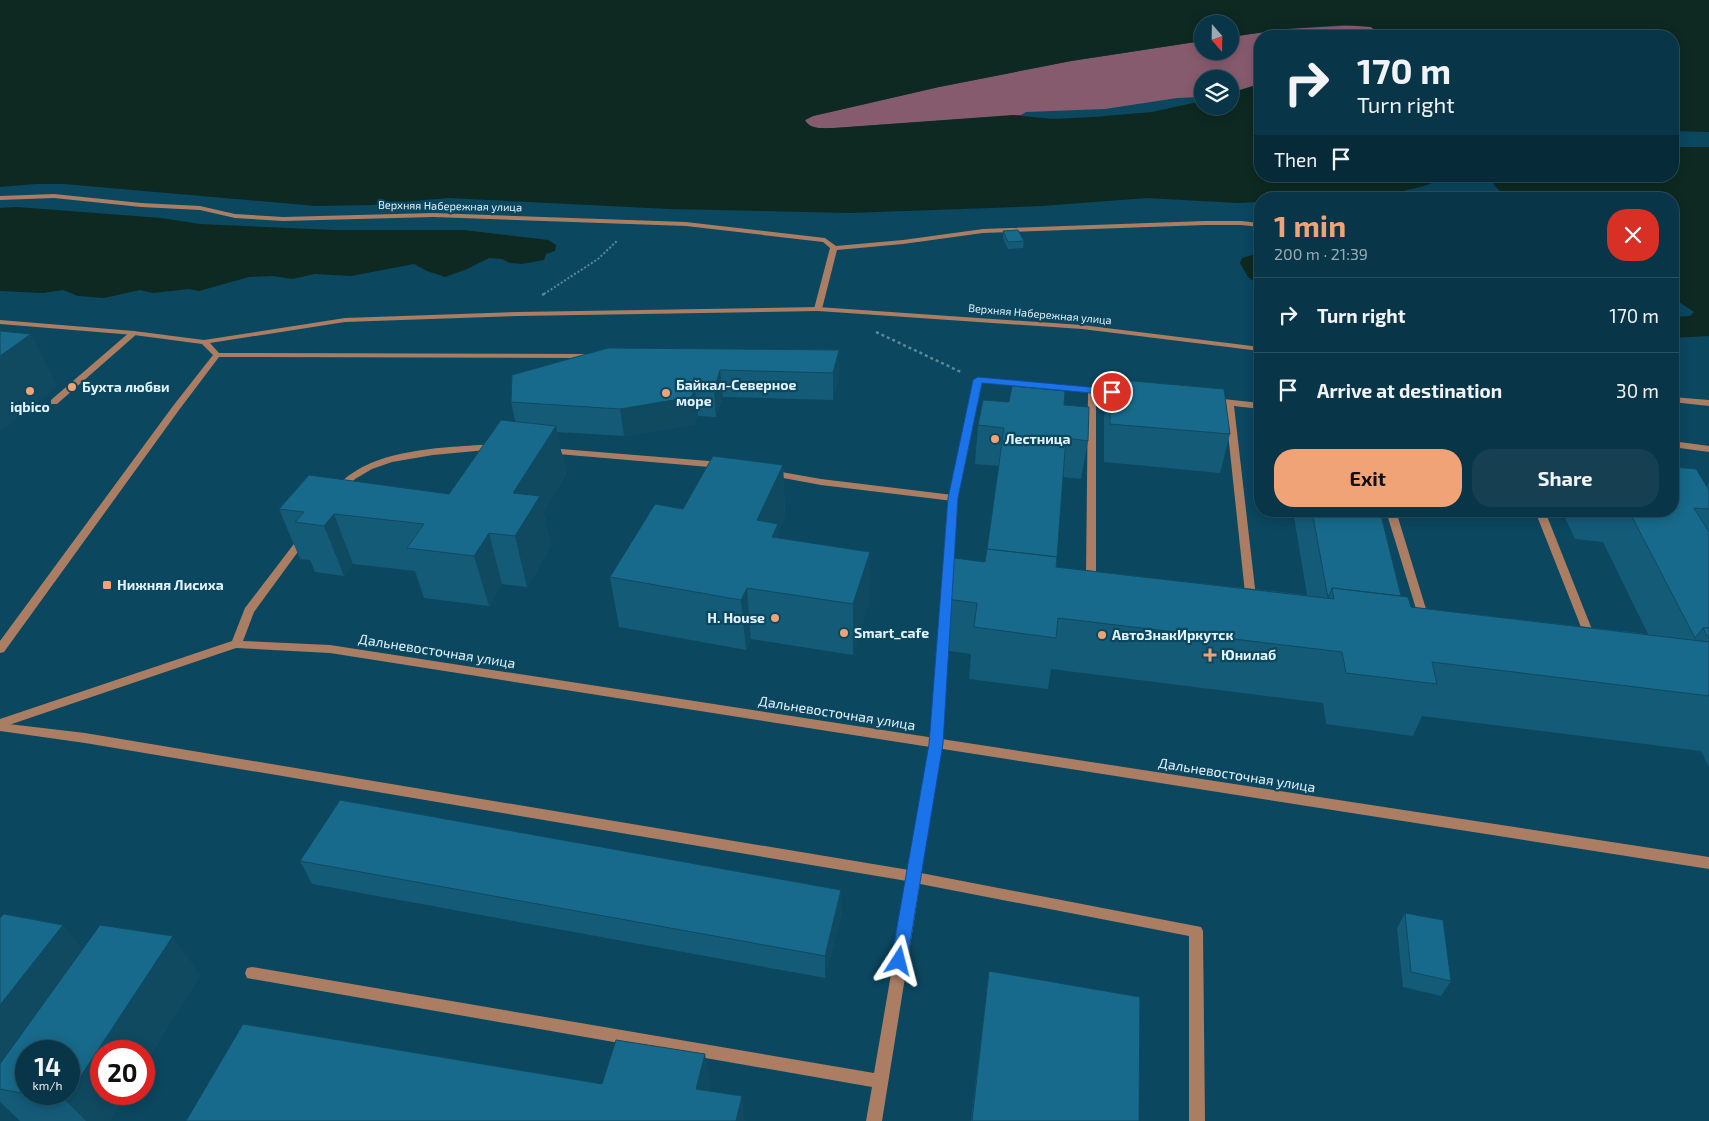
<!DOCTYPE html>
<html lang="en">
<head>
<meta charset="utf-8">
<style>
  body { margin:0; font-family:"Exo 2",sans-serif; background:#164052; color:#f1f3f6; height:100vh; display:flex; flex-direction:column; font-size:19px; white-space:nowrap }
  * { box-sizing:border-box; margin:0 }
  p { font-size:16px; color:#98abb4 }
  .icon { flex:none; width:28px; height:28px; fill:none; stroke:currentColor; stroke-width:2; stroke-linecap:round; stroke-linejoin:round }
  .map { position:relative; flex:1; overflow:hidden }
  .details { position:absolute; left:1254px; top:192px; width:425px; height:325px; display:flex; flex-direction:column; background:#083547; border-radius:20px; box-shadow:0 2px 12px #0003,0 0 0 1px #295060 }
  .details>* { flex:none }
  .hud { position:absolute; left:1254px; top:30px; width:425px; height:152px; border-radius:20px; box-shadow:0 2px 12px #0003,0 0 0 1px #295060; background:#083547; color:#f1f3f6; overflow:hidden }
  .needle { width:32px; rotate:160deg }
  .fabs { position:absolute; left:1194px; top:15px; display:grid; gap:10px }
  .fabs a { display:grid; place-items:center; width:45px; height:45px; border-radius:50%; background:#083547; box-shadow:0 2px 12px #0003,0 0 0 1px #295060; font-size:25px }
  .speed { position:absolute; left:15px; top:1040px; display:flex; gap:10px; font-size:25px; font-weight:700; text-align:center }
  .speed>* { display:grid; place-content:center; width:65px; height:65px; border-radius:50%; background:#083547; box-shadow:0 2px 12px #0003,0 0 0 1px #295060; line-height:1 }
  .speed small { font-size:12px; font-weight:400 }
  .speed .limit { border:8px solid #d22; background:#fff; color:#111 }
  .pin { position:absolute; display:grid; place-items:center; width:42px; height:42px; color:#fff; margin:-21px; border:2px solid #fff; border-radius:50%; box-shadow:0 1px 5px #0007 }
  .me { position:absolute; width:55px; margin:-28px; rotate:9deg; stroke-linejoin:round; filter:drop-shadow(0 0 4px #0008) }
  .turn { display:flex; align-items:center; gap:18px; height:105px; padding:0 20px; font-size:22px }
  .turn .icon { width:65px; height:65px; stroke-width:2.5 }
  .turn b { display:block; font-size:35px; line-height:42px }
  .then { display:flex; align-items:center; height:48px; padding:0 20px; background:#0003; gap:10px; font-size:19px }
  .round { display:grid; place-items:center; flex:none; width:52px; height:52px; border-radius:20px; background:#164052 }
  .head { display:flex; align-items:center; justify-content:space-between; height:85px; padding:0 20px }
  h1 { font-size:30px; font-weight:700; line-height:38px; color:#efa376 }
  .action { display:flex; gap:10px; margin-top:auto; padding:10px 20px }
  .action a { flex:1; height:58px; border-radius:20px; background:#efa376; color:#111; font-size:20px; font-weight:700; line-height:58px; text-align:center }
  .action a+a { background:#164052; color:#f1f3f6 }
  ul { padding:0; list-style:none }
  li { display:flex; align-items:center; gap:15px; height:75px; padding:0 20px; border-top:1px solid #295060 }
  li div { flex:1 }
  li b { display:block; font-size:19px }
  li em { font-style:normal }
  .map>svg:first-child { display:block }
</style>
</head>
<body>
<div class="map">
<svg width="1709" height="1121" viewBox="0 0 1709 1121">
  <rect width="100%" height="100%" fill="#0b475f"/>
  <path fill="#875b6e" d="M1361,25L1371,27L1380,34V36H1260V84L1230,93V79H1202V97L1177,98L1105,109L1026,112L1021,115L834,128C824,128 810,131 805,120L813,116L939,87L1071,61L1202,41V51H1230V37L1285,29Z"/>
  <g fill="#0e2921">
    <path d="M0,0H1709V132L1673,131L1672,36H1380L1379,33L1371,27L1343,25L1285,29L1230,37V24H1202V41L1071,61L939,87L813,116L805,120C810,130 824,128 834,128L1013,115L1052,119L1094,117L1152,112L1202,101V106H1230V93L1260,84V176H1449C1400,201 1315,199 1260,199V202L1238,203L1147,198L1042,206L850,213L669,209L448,198L372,205L316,206L64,184H36L0,187Z"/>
    <path d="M1673,147H1709V336L1673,338V317L1690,316L1694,312L1673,298L1672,199H1507L1495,186L1491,176H1672Z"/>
    <path d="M17,207L161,218L200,224L334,230H464L548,240L556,245L555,251L546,254L544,260L522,264L510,263L502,259L489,258L467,269L445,277L427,271L414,264L351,276L315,274L292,279L273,276L249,277L199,291L189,289L153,293L140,290L104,298L78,296L63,290L43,293L0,291V208Z"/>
    <path d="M1260,253V286L1248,277L1240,263L1242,258Z"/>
  </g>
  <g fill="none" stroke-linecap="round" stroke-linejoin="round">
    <path stroke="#5c889a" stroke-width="2" stroke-dasharray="2 2" stroke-linecap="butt" d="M544,294L598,259L618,240"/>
    <g stroke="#5c889a" stroke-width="2.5" stroke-dasharray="3 3" stroke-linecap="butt">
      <path d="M542,295L546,293"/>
      <path d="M876,332L961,372"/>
    </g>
    <g fill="#ab7e63" fill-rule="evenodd">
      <path d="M54,194L141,203L200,206L235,214L283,217L433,213L686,222L825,238L836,246L903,240L983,229L1205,221H1241L1260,223V227L1241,225H1205L983,233L903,244L837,250L822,309L818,311L814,309L830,248L823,242L686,226L433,217L283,221L235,218L200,210L141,207L54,198L0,200V196Z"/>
      <path d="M131,331H134L138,333L57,404H51V400Z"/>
      <path d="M975,378L1122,390L1126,393L1122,396L1096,393V574L1102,576L1103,578L1098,581L1087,579L1086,577L1088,392L982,383L958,498L942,744L921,873L1201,927L1203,931L1205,1121H1189V936L920,884L882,1121H866L872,1087L252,979L247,978L245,973L247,968L252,967L874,1073L907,881L85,743L0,731V723L85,733L909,870L930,744L948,498Z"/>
      <path d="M1214,398L1260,403V409L1234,406L1256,597L1251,601L1243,598L1242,596L1245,593L1225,405L1211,403L1210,401Z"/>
      <path d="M1672,441L1709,446V452L1672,447Z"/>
      <path d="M1386,511H1396L1426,609L1434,610L1435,613L1434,616H1422L1417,612Z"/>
      <path d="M1535,511H1545L1593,632L1592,635L1588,636L1577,634L1576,631L1581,627Z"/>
    </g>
    <g fill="#ab7e63" fill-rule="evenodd">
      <path d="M818,307L1082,325L1260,347V351L1082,329L818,311L518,316L345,322L210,343L219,353L591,354L595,356L591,358L219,357L179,410L4,652L0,653V641L173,406L213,355L202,344L134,335L0,324V320L134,331L204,340L345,318L518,312Z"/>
      <path d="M1672,397L1709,400V406L1672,402Z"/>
      <path d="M494,444L498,447L497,449L433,455L392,462L372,469L355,479L342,492L339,493L334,490C368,447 444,448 494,444Z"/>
      <path d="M549,448L721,462L726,465L721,468L546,453L545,451L546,449Z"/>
      <path d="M770,470L821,479L953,495L958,498L953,501L821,485L767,475L765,473Z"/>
      <path d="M303,535L308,538L254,612L243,641L330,645L1709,857V869L330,653L236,648L0,728V719L232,641L245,608L300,536Z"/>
    </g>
  </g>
  <g fill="#145b78">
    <path d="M1003,231L1024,241L1023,248L1008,249L1003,238Z"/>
    <path d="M839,350V376L833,400L723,397L716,417L698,416L694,424L624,436L557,432L566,474L543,512L551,546L527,587L502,584L489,606L424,598L415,571L353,564L344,576L315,572L310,560L300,559L279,509L449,494L515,421L511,402Z"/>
    <path d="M1110,379L1230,434L1220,473L1104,462V417Z"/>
    <path d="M1009,402L1064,405L1088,441L1081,479L1063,477L1056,567L1307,595L1293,511H1380L1401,596L1411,607L1648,634L1603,542L1575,539L1562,511H1672L1707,486L1709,482V767L1701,751L1422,716L1413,736L1326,724L1323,703L1051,669L1048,689L969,679L971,654L943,650L946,599L985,562L999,466L975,464L978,425Z"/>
    <path d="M783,465L785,514L779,530V538L869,602L853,655L751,639L746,650L619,627L610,577L683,509Z"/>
    <path d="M300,861L841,890L842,912L825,978L312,884Z"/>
    <path d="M1405,913L1451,981L1441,996L1403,987L1397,928Z"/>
    <path d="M0,918L63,925L82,950L200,975L144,1065V1051L101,1094H126L109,1121H20L0,1102Z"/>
    <path d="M989,971L1139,1121H971Z"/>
  </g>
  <g fill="#104a61">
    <path d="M31,334L58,387L0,431V356Z"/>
    <path d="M839,350V376L833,400V373Z"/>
    <path d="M720,370L723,397L716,417L714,390Z"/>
    <path d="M695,389L698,416L694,424L624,436L620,409Z"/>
    <path d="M556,426L566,474L543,512L551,546L527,587L515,536L513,493Z"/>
    <path d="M783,465L785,514L779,530L781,574L757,520Z"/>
    <path d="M334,514L353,564L344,576L324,526Z"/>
    <path d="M489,533L502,584L489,606L474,556Z"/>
    <path d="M870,552L869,602L853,655V604Z"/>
    <path d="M747,588L751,639L746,650L741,600Z"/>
    <path d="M841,890L842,912L825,978V956Z"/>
    <path d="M63,925L94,964L0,1089V1005Z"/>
    <path d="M173,936L200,975L144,1065V1051H101V1094H126L109,1121H86L65,1100Z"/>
    <path d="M705,1054L713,1100L696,1089Z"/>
    <path d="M742,1096L745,1121H736Z"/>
  </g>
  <g fill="#176a8b" stroke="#104a61">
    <path d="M1018,230L1024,241L1008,242L1003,231Z"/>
    <path d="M0,331L31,334L0,356Z"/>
    <path d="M608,348L839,350L833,373L720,370L714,390L695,389L691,397L620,409L511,402L512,375Z"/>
    <path d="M1110,379L1224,389L1230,434L1110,424Z"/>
    <path d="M1012,386L1065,391L1064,405L1089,407L1088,441L1066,438L1057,557L987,549L1004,428L978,425L983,400L1009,402Z"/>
    <path d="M501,420L556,426L513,493L540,496L515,536L489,533L474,556L407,548L424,524L334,514L324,526L295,522L304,512L279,509L309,475L449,494Z"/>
    <path d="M713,456L783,465L757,520L778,524L772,537L870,552L853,604L747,588L741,600L610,577L655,504L683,509Z"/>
    <path d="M1672,467L1696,469L1709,490V509L1694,508L1709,532V628H1703L1695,638L1629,511H1672Z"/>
    <path d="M1312,511H1380L1401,596L1332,588L1328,598Z"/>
    <path d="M987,549L1057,557L1056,567L1334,599L1332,588L1408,597L1411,607L1709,642V696L1432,662L1437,684L1346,673L1342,652L1058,618L1056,638L974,627L977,603L946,599L954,558L985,562Z"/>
    <path d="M1703,628H1709V639Z"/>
    <path d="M340,800L841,890L825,956L300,861Z"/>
    <path d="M1405,913L1443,920L1451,981L1411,972Z"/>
    <path d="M4,914L63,925L0,1005V918Z"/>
    <path d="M100,925L173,936L69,1094V1051H26V1094L0,1089V1064Z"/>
    <path d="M989,971L1140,997L1139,1121H972Z"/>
    <path d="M243,1024L602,1084L616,1040L705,1054L696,1089L742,1096L736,1121H186Z"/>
    <path d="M28,1094H69L65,1100Z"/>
  </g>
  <path fill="#1a73e8" stroke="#114b97" d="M978,377L1112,389L1116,392L1112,395L982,383L958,498L943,744L907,961L905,966L899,968L894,966L891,961L929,744L948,498L973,380Z"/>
  <g fill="#efa376" stroke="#0b475f" stroke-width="2">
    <circle cx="72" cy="387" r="5"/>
    <circle cx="30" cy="391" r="5"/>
    <circle cx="666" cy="393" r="5"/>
    <circle cx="995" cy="439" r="5"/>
    <rect x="102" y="580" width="10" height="10" rx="2.5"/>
    <circle cx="775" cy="618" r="5"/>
    <circle cx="844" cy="633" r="5"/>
    <circle cx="1102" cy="635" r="5"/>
    <path d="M1207.5 647.5h5v5h5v5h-5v5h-5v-5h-5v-5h5z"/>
  </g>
  <g text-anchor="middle" stroke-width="4.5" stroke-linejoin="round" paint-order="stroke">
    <g font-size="11" fill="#e3f3fc" stroke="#0b475f">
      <text transform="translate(450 206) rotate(1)" y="4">Верхняя Набережная улица</text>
      <text transform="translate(1040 314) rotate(5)" y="4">Верхняя Набережная улица</text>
    </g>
    <g font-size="14" font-weight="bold" fill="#e3f3fc" stroke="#0b475f" text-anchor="start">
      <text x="676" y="390">Байкал-Северное<tspan x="676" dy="16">море</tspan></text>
      <text x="82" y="392">Бухта любви</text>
      <text x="30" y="412" text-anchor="middle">iqbico</text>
      <text x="1005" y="444">Лестница</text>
      <text x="117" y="590">Нижняя Лисиха</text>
      <text x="765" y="623" text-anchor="end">H. House</text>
      <text x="854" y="638">Smart_cafe</text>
      <text x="1112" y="640">АвтоЗнакИркутск</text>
      <text x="1221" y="660">Юнилаб</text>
    </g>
    <g font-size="14" fill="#e3f3fc" stroke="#0b475f">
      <text transform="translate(437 651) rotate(9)" y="5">Дальневосточная улица</text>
      <text transform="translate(837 713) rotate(9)" y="5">Дальневосточная улица</text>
      <text transform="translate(1237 775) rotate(9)" y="5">Дальневосточная улица</text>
    </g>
  </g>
</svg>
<div class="fabs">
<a><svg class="needle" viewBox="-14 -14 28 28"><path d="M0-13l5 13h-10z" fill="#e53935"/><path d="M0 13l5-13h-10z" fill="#98abb4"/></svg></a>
<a><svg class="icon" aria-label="layers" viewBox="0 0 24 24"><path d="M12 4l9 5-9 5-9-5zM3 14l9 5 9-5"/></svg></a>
</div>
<div class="speed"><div>14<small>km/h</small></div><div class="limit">20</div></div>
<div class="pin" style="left:1112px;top:392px;background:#d93025"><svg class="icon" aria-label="arrive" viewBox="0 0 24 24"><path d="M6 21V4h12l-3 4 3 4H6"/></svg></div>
<svg class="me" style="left:899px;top:961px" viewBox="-20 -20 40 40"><path d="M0-17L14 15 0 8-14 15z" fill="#1a73e8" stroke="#fff" stroke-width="4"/></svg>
<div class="hud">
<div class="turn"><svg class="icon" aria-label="right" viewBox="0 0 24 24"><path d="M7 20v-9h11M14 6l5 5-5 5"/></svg><div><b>170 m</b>Turn right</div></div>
<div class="then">Then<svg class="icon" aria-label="arrive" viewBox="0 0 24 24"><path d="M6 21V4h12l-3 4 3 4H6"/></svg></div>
</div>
<section class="details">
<div class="head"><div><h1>1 min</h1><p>200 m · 21:39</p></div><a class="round" style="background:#d93025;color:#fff"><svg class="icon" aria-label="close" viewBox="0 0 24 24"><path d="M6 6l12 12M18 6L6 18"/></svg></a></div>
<ul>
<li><svg class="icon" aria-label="right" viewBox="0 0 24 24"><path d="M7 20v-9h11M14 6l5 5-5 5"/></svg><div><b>Turn right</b></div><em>170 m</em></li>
<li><svg class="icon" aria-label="arrive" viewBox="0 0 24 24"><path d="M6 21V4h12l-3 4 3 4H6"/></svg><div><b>Arrive at destination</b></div><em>30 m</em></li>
</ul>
<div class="action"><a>Exit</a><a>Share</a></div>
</section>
</div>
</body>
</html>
